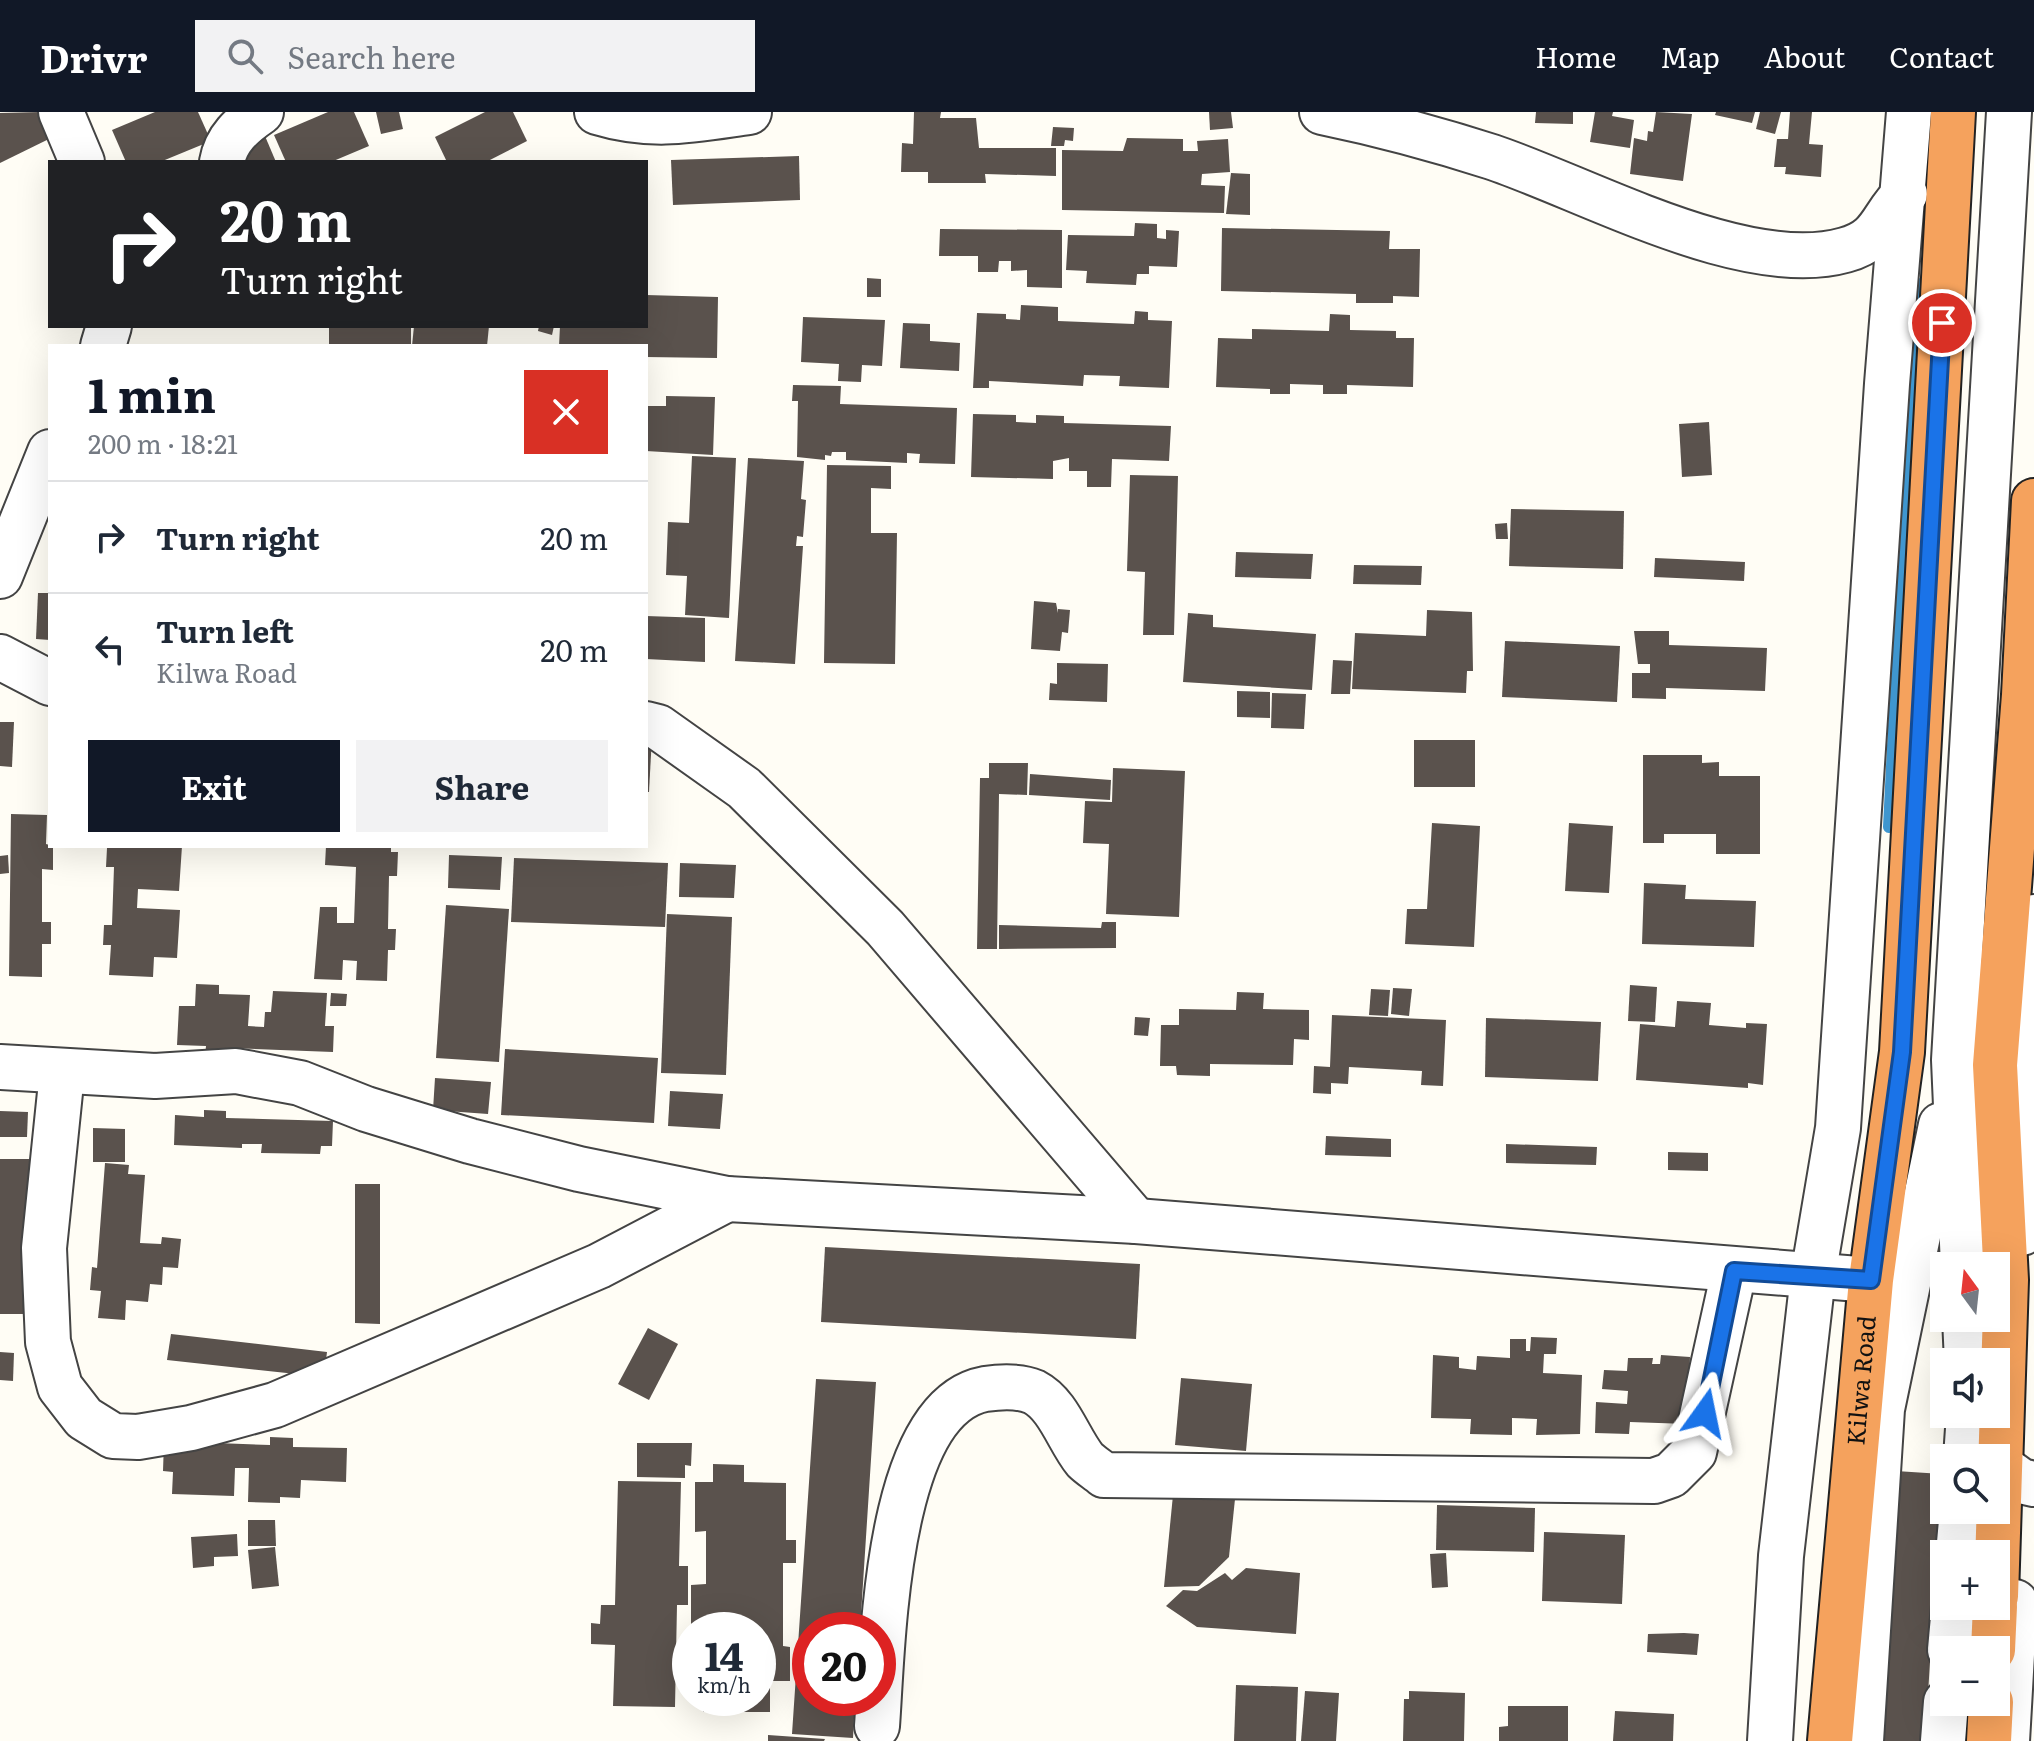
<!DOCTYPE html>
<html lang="en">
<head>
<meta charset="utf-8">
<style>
  body { margin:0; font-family:Literata,serif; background:#f2f2f3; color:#1f2937; height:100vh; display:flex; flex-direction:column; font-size:30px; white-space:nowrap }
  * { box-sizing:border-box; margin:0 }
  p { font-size:26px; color:#747a83 }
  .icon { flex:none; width:44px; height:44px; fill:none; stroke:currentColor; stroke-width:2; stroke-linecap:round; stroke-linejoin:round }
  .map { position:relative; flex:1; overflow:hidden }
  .details { position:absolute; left:48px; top:232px; width:600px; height:504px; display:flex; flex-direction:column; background:#fff; border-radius:0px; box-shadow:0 8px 32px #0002 }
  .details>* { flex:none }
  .guide { position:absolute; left:48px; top:48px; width:600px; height:168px; border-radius:0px; box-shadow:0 8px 32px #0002; background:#202124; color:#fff; overflow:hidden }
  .needle { width:52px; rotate:345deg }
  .tools { position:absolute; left:1930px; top:1140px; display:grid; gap:16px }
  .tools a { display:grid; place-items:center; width:80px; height:80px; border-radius:0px; background:#fff; box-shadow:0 8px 32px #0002; font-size:40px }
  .speed { position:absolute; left:672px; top:1500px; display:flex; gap:16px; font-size:40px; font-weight:700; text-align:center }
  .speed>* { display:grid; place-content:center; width:104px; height:104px; border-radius:50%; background:#fff; box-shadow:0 8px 32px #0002; line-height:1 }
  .speed small { font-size:20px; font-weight:400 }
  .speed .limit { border:12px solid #d22; background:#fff; color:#111 }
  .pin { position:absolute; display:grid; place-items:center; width:68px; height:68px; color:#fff; margin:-34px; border:4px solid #fff; border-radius:50%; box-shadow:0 2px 8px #0007 }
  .me { position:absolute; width:88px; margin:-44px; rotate:12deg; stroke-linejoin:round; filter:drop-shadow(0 0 6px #0008) }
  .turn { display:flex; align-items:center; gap:28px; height:168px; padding:0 40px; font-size:36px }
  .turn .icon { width:104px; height:104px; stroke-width:2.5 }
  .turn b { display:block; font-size:56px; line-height:68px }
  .round { display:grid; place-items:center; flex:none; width:84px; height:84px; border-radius:0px; background:#f2f2f3 }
  .headline { display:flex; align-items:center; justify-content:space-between; height:136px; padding:0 40px }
  h1 { font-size:48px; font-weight:700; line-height:60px; color:#111827 }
  .cta { display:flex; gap:16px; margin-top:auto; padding:16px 40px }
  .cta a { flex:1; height:92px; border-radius:0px; background:#111827; color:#fff; font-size:32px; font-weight:700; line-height:92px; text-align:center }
  .cta a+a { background:#f2f2f3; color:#1f2937 }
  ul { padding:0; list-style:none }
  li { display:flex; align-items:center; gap:24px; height:112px; padding:0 40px; border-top:2px solid #e0e1e3 }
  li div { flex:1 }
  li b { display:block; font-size:30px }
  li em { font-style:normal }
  header { display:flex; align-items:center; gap:48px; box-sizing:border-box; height:112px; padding:0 40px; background:#111827; color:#fff }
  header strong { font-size:38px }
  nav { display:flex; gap:44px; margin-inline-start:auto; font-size:28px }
  .search { width:560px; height:72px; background:#f2f2f3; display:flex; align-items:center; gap:20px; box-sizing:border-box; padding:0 28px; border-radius:0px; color:#747a83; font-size:30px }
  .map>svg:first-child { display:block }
</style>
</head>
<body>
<header>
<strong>Drivr</strong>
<div class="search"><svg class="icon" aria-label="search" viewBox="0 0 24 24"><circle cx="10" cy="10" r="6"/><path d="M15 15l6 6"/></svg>Search here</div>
<nav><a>Home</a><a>Map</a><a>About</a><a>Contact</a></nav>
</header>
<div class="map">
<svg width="2034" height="1629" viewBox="0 0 2034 1629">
  <rect width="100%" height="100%" fill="#fffdf5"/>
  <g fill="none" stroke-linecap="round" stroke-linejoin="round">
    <path stroke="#3f96cf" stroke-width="12" d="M1889,715L1916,171"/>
  </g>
  <g fill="#5a524d">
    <path d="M40,0L53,25L0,51V1Z"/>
    <path d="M155,0H198L211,29L160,50H126L112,18Z"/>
    <path d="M328,0H354L369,34L331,50H286L274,23Z"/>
    <path d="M376,0H399L403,17L381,22Z"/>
    <path d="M485,0H513L527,29L486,50H447L435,25Z"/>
    <path d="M914,0H941L940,6H976L979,36H1056V64L985,62L986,71H928V60H901L902,31L913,32Z"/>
    <path d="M1209,0H1231L1233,16L1210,18Z"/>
    <path d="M1536,0H1573V12L1535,11Z"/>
    <path d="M1595,0H1613L1612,4L1634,8L1630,36L1590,30Z"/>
    <path d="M1656,0L1692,2L1683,69L1630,62L1634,26L1647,29L1648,19L1653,20Z"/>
    <path d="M1716,0H1755L1752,11L1715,3Z"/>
    <path d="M1760,0H1781L1775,22L1756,17Z"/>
    <path d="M1790,0H1812L1809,32L1823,33L1821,65L1785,62L1786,55H1774L1777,27H1788Z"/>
    <path d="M1053,15L1074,16L1073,29L1065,28L1064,34H1051Z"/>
    <path d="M262,17L276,50H247L238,27Z"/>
    <path d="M1127,26L1183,27V39H1198L1197,29L1228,27L1230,60L1202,62L1201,73L1225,74L1224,101L1062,98V38L1123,39Z"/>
    <path d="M799,44L800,88L673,93L671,48Z"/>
    <path d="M1231,61L1250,62V103L1226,102Z"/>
    <path d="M1135,111L1157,112V126L1166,127V118L1179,119L1177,155L1149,154V162H1137L1136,173L1086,171L1087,159L1066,158L1068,123L1134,124Z"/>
    <path d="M1222,116L1390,119L1389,137H1420L1419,185L1393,184V191H1356V182L1221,179Z"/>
    <path d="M940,117L1062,118V176L1027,175V158L1011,159V149H999L998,160H978V144H939Z"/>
    <path d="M867,166L881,167V185H867Z"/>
    <path d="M646,183L718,185L717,246L646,245V234H559L560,214H646Z"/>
    <path d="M1021,193L1058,195V209L1134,212L1135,199L1148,200V208L1172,209L1169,276L1119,274L1120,264L1084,263L1083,274L989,269V276H973L977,201L1006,202V207L1020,208Z"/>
    <path d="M1330,202L1350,203V218L1396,219V226H1414L1413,275L1347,273V282H1323V273L1290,272V282H1270V277L1216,275L1218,226L1252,227V217L1329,219Z"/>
    <path d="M803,205L885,208L882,254L862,253L861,270L838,269L839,252L801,250Z"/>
    <path d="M903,211L930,212V229L960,231L959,259L900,256Z"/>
    <path d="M329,214H411V233L329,234Z"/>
    <path d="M414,214H489L487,234H412Z"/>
    <path d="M539,214H554L552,223L538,219Z"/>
    <path d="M793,273L841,274L840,292L957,296L955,352L919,351L920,342L907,341V351L846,348V340H832L831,344L825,343V348L797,345L798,289H792Z"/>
    <path d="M666,284L715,285L713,343L646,339V294H666Z"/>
    <path d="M973,302L1016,303V310L1036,311V303L1064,304V311L1171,314L1169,349L1112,347L1111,375H1087V359H1069V346L1053,349V367L971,365Z"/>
    <path d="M1709,310L1712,363L1682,365L1679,312Z"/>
    <path d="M692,344L736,346L729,506L685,503L687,464L666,463L668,410L689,411Z"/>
    <path d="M748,346L804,349L801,387L806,388L803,425L797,424L796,434H803L795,552L735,549Z"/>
    <path d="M827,353L891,354V377L871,376V421H897L895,552L824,551Z"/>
    <path d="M1130,363L1178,364L1174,523H1143L1145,460L1127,459Z"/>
    <path d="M1511,397L1624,399L1623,457L1509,454Z"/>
    <path d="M1507,411L1508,427H1496L1495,412Z"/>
    <path d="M1236,440L1313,442L1311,467L1235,465Z"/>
    <path d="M1655,446L1745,450L1744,469L1654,465Z"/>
    <path d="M1354,453L1422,454L1421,473L1353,472Z"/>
    <path d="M38,481H50V528L36,527Z"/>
    <path d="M1034,489L1056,491L1058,501V497L1070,498L1068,521L1062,520L1060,539L1031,537Z"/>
    <path d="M1427,498L1472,500L1473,559H1467L1466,581L1352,577L1355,521L1426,524Z"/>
    <path d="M1188,501L1213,503V515L1316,522L1312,578L1183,570Z"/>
    <path d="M646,504L705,506V550L646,547Z"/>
    <path d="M1634,519H1669V533L1767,536L1765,579L1666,576V587L1632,586V561H1650V552H1638Z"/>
    <path d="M1505,529L1620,534L1617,590L1502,585Z"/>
    <path d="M1333,548L1352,549L1350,582H1331Z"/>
    <path d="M1057,551L1108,552L1107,590L1049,588L1050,571L1057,572Z"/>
    <path d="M1237,579L1270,580V606L1237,605Z"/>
    <path d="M1272,581L1306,582L1304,617L1271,616Z"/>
    <path d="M0,610H14L12,655L0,654Z"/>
    <path d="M646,624H652L649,680H646Z"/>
    <rect x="1414" y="628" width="61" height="47"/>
    <path d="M1643,643H1702V651L1719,650V664H1760V742H1716V722H1664V731H1643Z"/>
    <path d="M989,651H1028L1027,683L999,682L997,837H977L980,666H989Z"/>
    <path d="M1113,656L1185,659L1179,805L1106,802L1109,732L1083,731L1085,689L1112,690Z"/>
    <path d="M1030,662L1111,668L1110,688L1029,683Z"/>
    <path d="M11,702L47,703L46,732L53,734V758L42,757V810H51V832H42V865L9,864Z"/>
    <path d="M1432,711L1480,714L1474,835L1405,832L1407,797H1427Z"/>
    <path d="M1569,711L1613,714L1609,781L1565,779Z"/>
    <path d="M114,734H182L179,779L138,777L137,796L180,798L177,846L154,845L153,865L109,863L111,833H103L104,813H112L114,755H106L107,736Z"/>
    <path d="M326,734H391V740H398L397,764H389L388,817H396L395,838H388L387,869L356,868L357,849L343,848L342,868L314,867L320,795H337V811H354L356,755L325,753Z"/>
    <path d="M8,743L9,761L0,762V744Z"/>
    <path d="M449,743L502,745L500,778L448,776Z"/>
    <path d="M514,746L668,751L665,815L511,810Z"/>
    <path d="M680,751L736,753L734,786L679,785Z"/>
    <path d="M1644,771L1686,773L1685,787L1756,789L1754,835L1642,832Z"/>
    <path d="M446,793L509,797L499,950L436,946Z"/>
    <path d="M667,802L732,805L726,963L661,961Z"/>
    <path d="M1102,810H1116V836L999,837V813L1101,816Z"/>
    <path d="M196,872L219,873V882L250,883L248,914L264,915L265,900H271L273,879L327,881L325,914H334L333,940L230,936V945L205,944L206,934L177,933L179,894H195Z"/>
    <path d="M1630,873L1657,875L1655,910L1628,909Z"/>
    <path d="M1393,876L1412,877L1409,904L1391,902Z"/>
    <path d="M1371,877L1390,878L1388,904L1369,903Z"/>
    <path d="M1237,880L1264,881L1263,897L1309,898V928L1294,927L1293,953L1210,952V964L1177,963L1176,954H1160L1161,913H1179V897L1236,898Z"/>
    <path d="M331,881L347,882L346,894H330Z"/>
    <path d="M1677,889L1711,891L1709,913L1746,916V911L1767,912L1763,973L1748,971V976L1636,968L1640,912L1675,915Z"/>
    <path d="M1332,903L1446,908L1443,974L1421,973L1422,959L1349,955L1348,972L1331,971V982L1313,981L1314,954L1330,955Z"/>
    <path d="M1135,905L1150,906L1148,924L1134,923Z"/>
    <path d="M1486,906L1601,910L1598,969L1485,965Z"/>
    <path d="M505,937L658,946L654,1011L501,1003Z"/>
    <path d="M435,966L491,970L488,1002L433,998Z"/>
    <path d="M670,979L723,982L720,1017L668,1014Z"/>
    <path d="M204,998L226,999V1006L333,1009L332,1034H321L320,1042L261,1041L262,1032H242V1036L174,1033L175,1003L204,1005Z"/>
    <path d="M0,999L28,1000L27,1025H0Z"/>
    <path d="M93,1016L125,1017V1050H93Z"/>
    <path d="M1326,1024L1391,1027V1045L1325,1043Z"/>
    <path d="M1506,1032L1597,1035L1596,1053L1506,1051Z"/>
    <path d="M1668,1040L1708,1041V1059L1668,1058Z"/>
    <path d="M0,1047H32L28,1202H0Z"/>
    <path d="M105,1051L129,1053L128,1062L145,1063L140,1131L161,1132L162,1125L181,1127L178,1156L163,1155L162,1173L150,1172L148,1190L126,1188L125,1208L98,1206L101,1179L90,1178L92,1155L97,1156Z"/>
    <path d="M355,1072H380V1212L355,1211Z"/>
    <path d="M825,1135L1140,1152L1136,1227L821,1210Z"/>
    <path d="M648,1216L678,1232L649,1288L618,1272Z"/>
    <path d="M171,1222L327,1240L324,1265L167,1248Z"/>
    <path d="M1531,1225L1557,1226L1556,1242H1544L1543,1261L1582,1263L1580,1322L1536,1323L1537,1307L1512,1306V1323L1470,1322L1471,1307L1431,1306L1433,1243L1459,1245V1256L1476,1258L1477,1244L1510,1246V1227H1526V1239H1530Z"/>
    <path d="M0,1240L14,1241L13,1269L0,1268Z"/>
    <path d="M1661,1243L1690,1245L1687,1312L1630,1310L1629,1322L1595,1321L1596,1290L1627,1292L1628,1279L1602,1277L1604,1258L1627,1259L1628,1246H1653L1652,1252H1660Z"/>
    <path d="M1181,1266L1252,1272L1246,1339L1175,1333Z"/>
    <path d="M816,1267L876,1270L860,1518H810V1586H855L853,1626L792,1622Z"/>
    <path d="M270,1325L293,1326V1335L347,1336L346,1370L301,1368L300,1386L280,1385V1391L248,1390L249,1356H235L234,1384L172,1382L173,1360L163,1359L164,1329L270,1333Z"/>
    <path d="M637,1331H692L691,1354L685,1353V1366L637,1365Z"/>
    <path d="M713,1352L744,1353V1370L786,1371V1428H796V1451H783V1534L790,1535V1569H770V1600H703V1586H758V1518H691V1473L706,1472V1419L695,1420V1370H713Z"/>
    <path d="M1896,1359L1942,1362L1925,1629H1880Z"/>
    <path d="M618,1369L681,1370L679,1454H688V1493H677L675,1595L613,1594L615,1533L591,1532V1511L600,1512L601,1493H615Z"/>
    <path d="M1173,1383L1235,1387L1229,1445L1199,1474L1164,1475Z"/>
    <path d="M1437,1393L1535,1396L1534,1440L1436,1438Z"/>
    <path d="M248,1408H275L276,1434H248Z"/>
    <path d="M1544,1420L1625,1423L1622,1492L1542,1489Z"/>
    <path d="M237,1422L238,1444L214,1445V1454L193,1456L191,1425Z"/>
    <path d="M275,1435L279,1474L252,1477L248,1438Z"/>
    <path d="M1446,1441L1448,1475L1432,1476L1430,1442Z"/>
    <path d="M1246,1456L1300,1461L1296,1522L1197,1515L1166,1494L1183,1478L1197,1479L1225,1461L1232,1468Z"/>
    <path d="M1684,1521L1699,1522L1697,1543L1647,1540L1648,1522Z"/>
    <path d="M1236,1573L1298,1575L1296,1629H1234Z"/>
    <path d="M1305,1579L1339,1581L1336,1629H1301Z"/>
    <path d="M1409,1579L1465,1581L1464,1629H1403L1404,1587H1409Z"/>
    <path d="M1508,1594H1568V1629H1499V1615L1508,1614Z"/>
    <path d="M1615,1599L1674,1602L1673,1629H1613Z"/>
    <path d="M768,1623L825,1627L824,1629H768Z"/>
  </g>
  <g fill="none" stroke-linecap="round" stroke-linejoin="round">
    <defs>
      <g id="minor">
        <path d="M61,0L82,50"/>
        <path d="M597,0C653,17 693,8 749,0"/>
        <path d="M1322,0C1380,12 1436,27 1492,45C1587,77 1746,166 1845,138C1883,128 1881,104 1905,82"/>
        <path d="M222,50C226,27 242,13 261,0"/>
        <path d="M103,234L109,214"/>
        <path d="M0,464L50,340"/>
        <path d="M0,545L50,571"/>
        <path d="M646,612L658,615L744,676L885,816L1136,1109"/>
        <path d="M0,955L155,964L236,959L300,971L366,997L470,1029L579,1057L727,1087L1136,1109L1871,1168"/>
        <path d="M62,961L44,1136L48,1230L60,1275L84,1306L113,1324L138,1325L191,1316L275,1293L599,1154L727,1087"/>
        <path d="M2022,1121L2023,882L2034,805"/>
        <path d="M1963,1154L1954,948L2009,0"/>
        <path d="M1965,1206L1967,1250"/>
        <path d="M1966,1346L1969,1302"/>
        <path d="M2003,1356L2021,1369L2034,1372"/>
        <path d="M1958,1442L1962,1398"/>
        <path d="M1950,1538L1954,1494"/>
        <path d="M877,1614C883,1535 885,1296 985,1277C999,1275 1020,1274 1034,1280C1059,1293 1068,1327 1085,1348C1090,1353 1098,1358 1104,1363L1654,1369L1671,1363L1694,1340L1734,1159"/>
        <path d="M1770,1629L1781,1444L1813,1164L1838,1016L1887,272L1909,0"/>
        <path d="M1861,1629L1882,1297L1941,1013"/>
        <path d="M1943,1629L1946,1590"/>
        <path d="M2007,1629L2015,1490"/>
      </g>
      <g id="highway">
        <path d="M1996,1484L2006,1168L1995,953L2024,583L2034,389"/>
        <path d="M1993,1538L1995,1494"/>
        <path id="s1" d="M1830,1629L1871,1168L1902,940L1953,0"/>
        <path d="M1989,1629L1991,1590"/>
      </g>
    </defs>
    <use href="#minor" stroke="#444" stroke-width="48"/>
    <use href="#highway" stroke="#222" stroke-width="48"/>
    <use href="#minor" stroke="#fff" stroke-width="44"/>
    <use href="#highway" stroke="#f5a25d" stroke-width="44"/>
  </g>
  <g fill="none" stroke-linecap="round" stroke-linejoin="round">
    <defs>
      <path id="route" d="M1705,1301L1734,1159L1871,1168L1902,940L1942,211"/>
    </defs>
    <use href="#route" stroke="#114b97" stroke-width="20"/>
    <use href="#route" stroke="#1a73e8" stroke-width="14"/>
  </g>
  <g text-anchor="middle" stroke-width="8" stroke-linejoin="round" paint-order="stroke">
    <g font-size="24" fill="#111" stroke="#fff">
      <text dy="8" stroke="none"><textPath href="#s1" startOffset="362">Kilwa Road</textPath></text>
    </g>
  </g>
</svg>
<div class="tools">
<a><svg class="needle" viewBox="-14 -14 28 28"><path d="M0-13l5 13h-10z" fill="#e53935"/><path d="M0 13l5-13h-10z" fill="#747a83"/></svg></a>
<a><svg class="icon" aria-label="sound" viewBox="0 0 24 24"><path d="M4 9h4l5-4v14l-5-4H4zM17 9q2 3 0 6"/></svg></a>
<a><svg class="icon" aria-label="search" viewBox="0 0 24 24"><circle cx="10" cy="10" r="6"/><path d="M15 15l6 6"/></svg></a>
<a>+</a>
<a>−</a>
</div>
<div class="speed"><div>14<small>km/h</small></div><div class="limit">20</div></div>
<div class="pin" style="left:1942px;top:211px;background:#d93025"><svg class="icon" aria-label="arrive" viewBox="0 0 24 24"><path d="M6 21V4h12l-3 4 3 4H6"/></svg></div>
<svg class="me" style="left:1705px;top:1301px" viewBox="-20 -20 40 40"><path d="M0-17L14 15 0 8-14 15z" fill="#1a73e8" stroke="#fff" stroke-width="4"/></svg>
<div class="guide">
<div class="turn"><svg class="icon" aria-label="right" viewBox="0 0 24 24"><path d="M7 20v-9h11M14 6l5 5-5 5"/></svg><div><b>20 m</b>Turn right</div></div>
</div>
<section class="details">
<div class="headline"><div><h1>1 min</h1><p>200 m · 18:21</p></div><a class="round" style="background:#d93025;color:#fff"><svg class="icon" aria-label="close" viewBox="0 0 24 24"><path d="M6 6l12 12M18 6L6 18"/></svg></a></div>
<ul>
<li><svg class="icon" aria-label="right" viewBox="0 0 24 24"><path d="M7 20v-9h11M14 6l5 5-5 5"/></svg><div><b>Turn right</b></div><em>20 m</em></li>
<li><svg class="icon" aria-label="left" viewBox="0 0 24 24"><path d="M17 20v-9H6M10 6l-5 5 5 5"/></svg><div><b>Turn left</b><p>Kilwa Road</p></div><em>20 m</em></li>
</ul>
<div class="cta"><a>Exit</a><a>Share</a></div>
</section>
</div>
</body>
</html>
